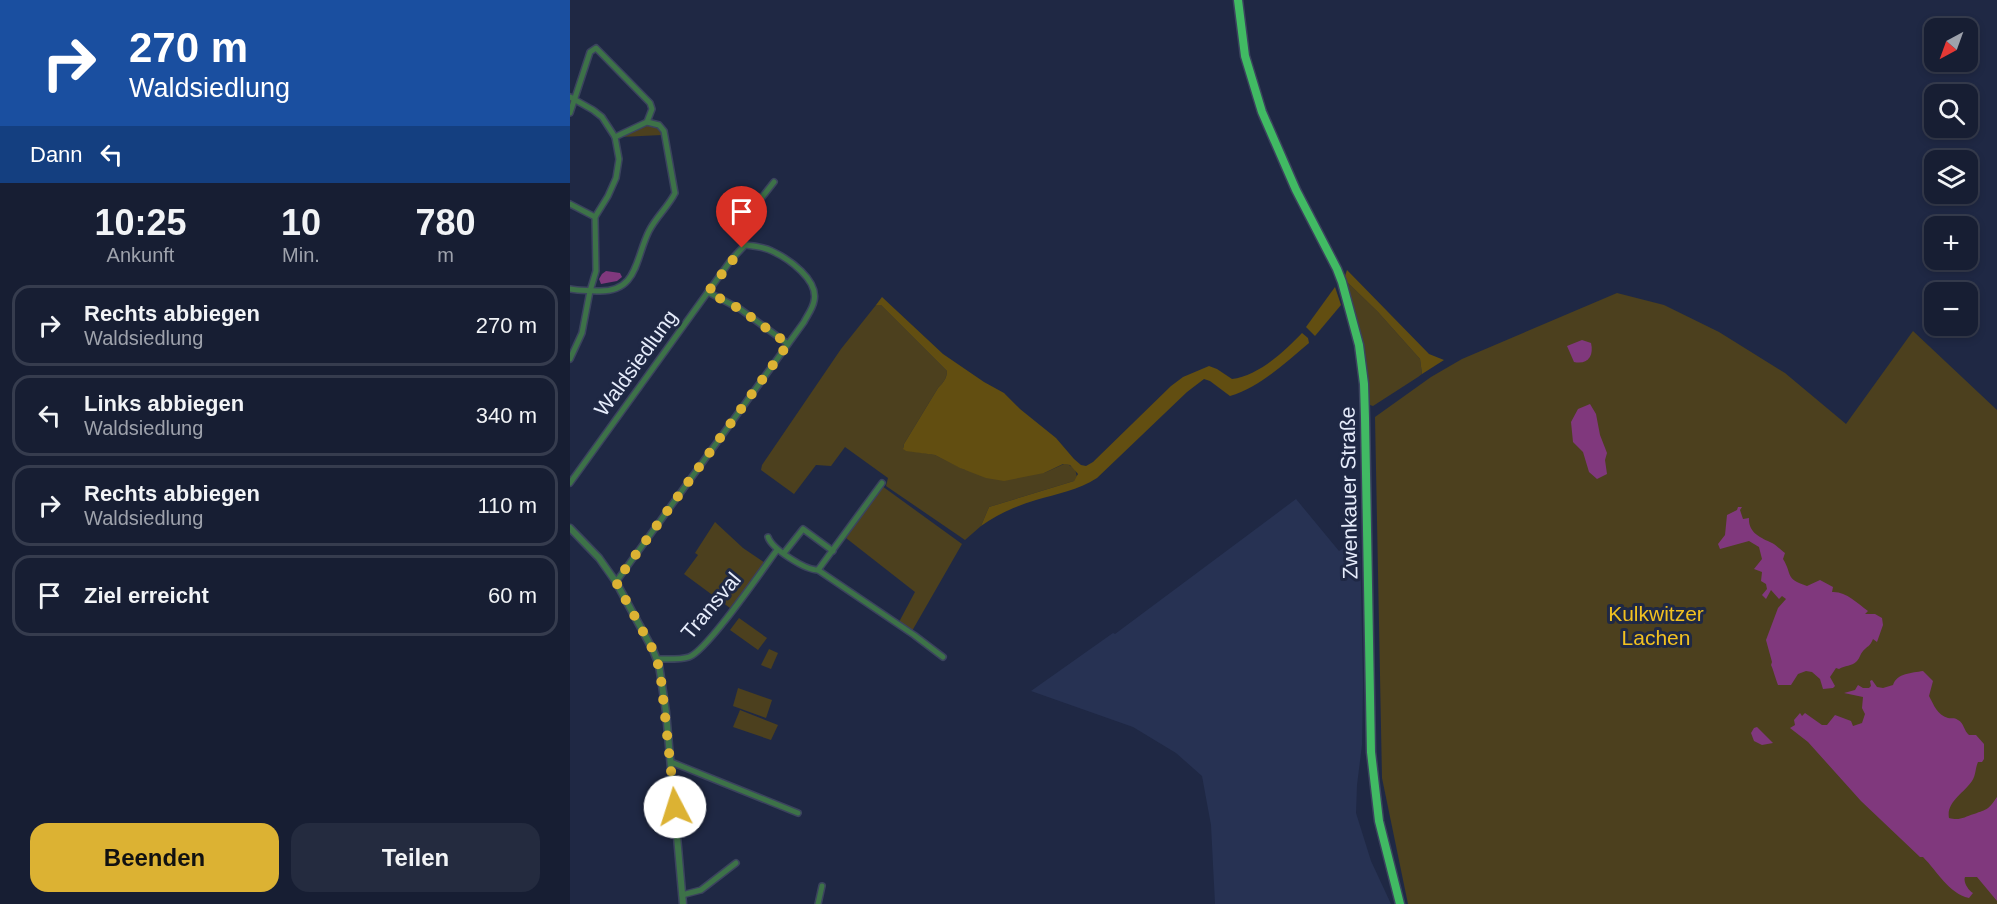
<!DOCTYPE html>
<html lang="de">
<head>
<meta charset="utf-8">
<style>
  body { margin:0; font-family:Helvetica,sans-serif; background:#242b3f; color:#f1f3f6; height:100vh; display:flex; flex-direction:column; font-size:22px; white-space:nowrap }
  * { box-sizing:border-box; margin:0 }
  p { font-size:20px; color:#9ea2ac }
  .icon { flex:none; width:33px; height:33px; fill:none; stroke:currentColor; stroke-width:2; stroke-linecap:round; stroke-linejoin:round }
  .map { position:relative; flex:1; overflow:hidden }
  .panel { display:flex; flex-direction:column; background:#171e33; width:570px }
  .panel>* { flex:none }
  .top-card { background:#1a4fa0; color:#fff; overflow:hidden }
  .needle { width:39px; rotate:221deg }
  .tools { position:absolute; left:1354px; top:18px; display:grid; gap:12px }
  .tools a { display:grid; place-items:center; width:54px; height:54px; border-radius:12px; background:#171e33; box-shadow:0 3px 9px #0003,0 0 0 2px #363c4e; font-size:30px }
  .pin { position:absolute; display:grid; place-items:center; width:51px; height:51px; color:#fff; margin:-62px -26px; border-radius:50% 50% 50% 0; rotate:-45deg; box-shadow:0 0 6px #0007 }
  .pin .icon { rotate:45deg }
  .me { position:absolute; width:66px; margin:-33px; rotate:355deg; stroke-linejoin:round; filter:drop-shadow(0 0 4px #0008) }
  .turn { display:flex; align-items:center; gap:21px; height:126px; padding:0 30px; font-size:27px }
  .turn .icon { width:78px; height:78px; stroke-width:2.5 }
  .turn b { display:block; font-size:42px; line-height:51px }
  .then { display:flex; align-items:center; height:57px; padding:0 30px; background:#0003; gap:12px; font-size:22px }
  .eta { display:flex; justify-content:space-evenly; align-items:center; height:102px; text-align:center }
  .eta b { font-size:36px; font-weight:700; line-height:42px }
  .action { display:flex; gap:12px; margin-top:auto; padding:12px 30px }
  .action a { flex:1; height:69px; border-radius:18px; background:#dcb233; color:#111; font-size:24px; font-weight:700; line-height:69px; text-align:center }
  .action a+a { background:#242b3f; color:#f1f3f6 }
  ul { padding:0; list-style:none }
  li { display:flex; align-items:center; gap:18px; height:81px; margin:0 12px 9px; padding:0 18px; border:3px solid #363c4e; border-radius:18px }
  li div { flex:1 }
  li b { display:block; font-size:22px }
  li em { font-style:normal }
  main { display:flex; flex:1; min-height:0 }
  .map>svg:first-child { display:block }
</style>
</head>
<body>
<main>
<section class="panel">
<div class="top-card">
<div class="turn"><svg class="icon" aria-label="right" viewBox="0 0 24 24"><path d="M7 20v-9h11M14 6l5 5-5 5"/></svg><div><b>270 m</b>Waldsiedlung</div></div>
<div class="then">Dann<svg class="icon" aria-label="left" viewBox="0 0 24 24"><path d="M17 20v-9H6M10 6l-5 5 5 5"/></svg></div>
</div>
<div class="eta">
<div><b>10:25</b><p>Ankunft</p></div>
<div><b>10</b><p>Min.</p></div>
<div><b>780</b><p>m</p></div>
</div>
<ul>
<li><svg class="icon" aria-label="right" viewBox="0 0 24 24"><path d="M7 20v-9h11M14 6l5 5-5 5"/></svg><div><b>Rechts abbiegen</b><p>Waldsiedlung</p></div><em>270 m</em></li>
<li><svg class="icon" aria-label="left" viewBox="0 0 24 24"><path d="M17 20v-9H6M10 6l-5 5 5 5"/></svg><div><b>Links abbiegen</b><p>Waldsiedlung</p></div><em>340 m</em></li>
<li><svg class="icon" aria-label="right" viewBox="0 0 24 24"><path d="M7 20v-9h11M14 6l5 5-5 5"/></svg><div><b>Rechts abbiegen</b><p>Waldsiedlung</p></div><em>110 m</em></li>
<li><svg class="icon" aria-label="arrive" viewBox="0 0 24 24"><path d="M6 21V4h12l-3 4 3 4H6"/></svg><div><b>Ziel erreicht</b></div><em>60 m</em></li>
</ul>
<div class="action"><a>Beenden</a><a>Teilen</a></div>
</section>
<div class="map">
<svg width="1427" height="904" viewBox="0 0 1427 904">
  <rect width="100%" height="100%" fill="#1f2844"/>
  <path fill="#273253" d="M726,499L769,551L790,537L793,684L792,745L787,785L786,813L801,861L821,904H645L641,825L632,776L606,753L563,727L461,691L543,633L545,634Z"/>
  <g fill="#4c401e">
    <path d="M81,124L86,126L92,135L51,137L63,130Z"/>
    <path d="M774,279L808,312L850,359L852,374L848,377L803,406L800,405C796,362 788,321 774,279Z"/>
    <path d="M1047,293L1094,305L1149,332L1215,373L1276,424L1343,331L1427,410V904H838L812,778L805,417L861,377L892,359Z"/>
    <path d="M306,305H311L377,371C377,378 373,383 368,388L334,444L333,448L335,450L365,455L395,470L474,473L494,464L499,465L505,469L507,477L504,481L419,507L411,526L395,540L316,486L318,478L275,447L261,466L246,465L224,494L191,470L192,465L271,349Z"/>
    <path d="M312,486L392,544L342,631L329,622L345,592L276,538Z"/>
    <path d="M145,522L173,548L195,563L160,608L114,574L128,555L125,553Z"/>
    <path d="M169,618L197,638L188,650L160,630Z"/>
    <path d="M199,649L208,653L201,669L191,665Z"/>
    <path d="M168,688L202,700L196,718L163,706Z"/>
    <path d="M170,710L208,725L201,740L163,727Z"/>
  </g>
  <g fill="#624e11">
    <path d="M777,270L859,354L874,360L852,374L850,359L808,312L774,279Z"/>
    <path d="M765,287L771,305L745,336L736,327Z"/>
    <path d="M312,297L373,354L414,382L434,393L450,409L486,438L504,459L511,465L516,466L523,462L601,386L613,377L639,366L647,369L662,379C688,376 715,351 732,333L738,338L739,343C715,363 690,387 660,396L640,381L634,379L617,392L527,478C508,490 487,494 466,500C446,506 428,514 411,526L419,507L504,481L508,474L500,465L493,464L474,473L434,481L416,478L390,468L365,455L336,451L333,449L334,444L368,388C373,383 377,378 377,371L311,305H306Z"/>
  </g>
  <g fill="#80387d">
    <path d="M36,271L50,273L52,277L47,281L31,284L29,279L32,274Z"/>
    <path d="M1012,340L1021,343C1024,356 1018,365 1004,362L997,346Z"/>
    <path d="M1020,404L1026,414L1030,435L1037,453L1035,460L1037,474L1027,479L1019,472L1013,452L1003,442L1001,422L1008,409Z"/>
    <path d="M1168,507H1172L1170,510L1173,519L1179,518C1178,533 1191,538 1202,543C1206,545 1211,550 1215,553L1213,559C1223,575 1214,578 1237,586L1250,580L1263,587L1262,592C1276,591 1287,603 1298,611L1295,614H1305L1312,618L1313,625L1307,642L1303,639C1300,647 1297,646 1293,651C1290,654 1290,658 1287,661C1281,667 1275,665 1269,669L1266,668L1260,677L1265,686L1263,688L1253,689L1250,679L1242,672L1236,671L1228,674L1221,685H1208C1206,680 1203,669 1201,665L1202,662L1196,640L1208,608L1216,599L1212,596L1209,599L1201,590L1196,599L1192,595L1197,589L1196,584L1191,581L1192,572L1184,569L1192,559L1189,547L1179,541L1150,549L1148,544L1155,535L1157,515L1167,510Z"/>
    <path d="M1353,671L1363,681L1359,696C1364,705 1367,715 1378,718C1383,719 1383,717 1388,720C1394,723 1394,731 1399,735H1406L1414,744V759L1412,762H1408C1405,769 1406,775 1402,781C1394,793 1376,802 1379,818C1390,821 1394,817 1404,814C1418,809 1418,810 1427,797V901L1407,877H1395C1393,882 1398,890 1403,893L1399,898C1378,893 1368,872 1353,857H1350L1291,801L1238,742L1220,728L1225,725L1224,720L1230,713L1232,716L1235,713L1252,725H1257L1265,715L1281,721L1283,726L1292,723L1295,714L1292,708L1293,697L1274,693L1285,690L1288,685L1293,688H1299L1301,686L1300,681L1302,680L1307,687L1313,688L1323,685C1327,673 1342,673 1353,671Z"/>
    <path d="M1187,727L1203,743L1192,745L1184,741L1181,733L1184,728Z"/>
  </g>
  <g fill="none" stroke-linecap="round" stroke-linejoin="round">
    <defs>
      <g id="minor">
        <path d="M0,97L23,110L32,117L45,137L49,159L46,178L38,196L25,217L26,271L20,291L12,333L0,359"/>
        <path d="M0,113L20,52L26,48L80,103L82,109L77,122"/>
        <path d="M0,204L25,217"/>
        <path d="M175,245L168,234L170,225L204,182"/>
        <path d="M0,289C10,291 18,290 27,291C68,293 65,259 79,231C86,217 98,207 105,193L94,131L89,125L77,122L45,137"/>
        <path d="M138,292L170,309L218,344"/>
        <path d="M0,483L161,260L175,245"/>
        <path d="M198,537C202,549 235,570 248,570L344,635L373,657"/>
        <path d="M214,553L233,529L263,551"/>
        <path d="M248,570L312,483"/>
        <path d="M46,582L234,322C237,316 243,308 244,301C249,280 219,259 202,251C194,247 184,246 175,245"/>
        <path d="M87,659C96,659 110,660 119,657C137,651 193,569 207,550"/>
        <path d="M101,762L228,813"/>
        <path d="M112,895L131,890L166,863"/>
        <path d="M248,904L252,886"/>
      </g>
      <path id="tertiary" d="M0,528L29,558L46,582L83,650L89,665L96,712L113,904"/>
      <path id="primary" d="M668,0L675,56L692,112L726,190L767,269L772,282L789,345L794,384L795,418L801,752L809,821L830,904"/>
    </defs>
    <use href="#minor" stroke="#3b435e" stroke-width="8"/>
    <use href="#tertiary" stroke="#3b435e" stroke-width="9"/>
    <use href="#primary" stroke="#3b435e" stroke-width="11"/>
    <use href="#minor" stroke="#3d7248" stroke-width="5"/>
    <use href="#tertiary" stroke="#3d7248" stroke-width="6"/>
    <use href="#primary" stroke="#41ba63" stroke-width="8"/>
  </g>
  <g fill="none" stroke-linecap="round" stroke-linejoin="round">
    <path stroke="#dcb233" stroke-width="10" stroke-dasharray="0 18" d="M105,807L90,670L83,650L46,582L218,344L170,309L138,292L172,248"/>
  </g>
  <g text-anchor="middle" stroke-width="6" stroke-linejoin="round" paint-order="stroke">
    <g font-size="21" fill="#e6ecfb" stroke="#1f2844">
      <text transform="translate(66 363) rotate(-54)" y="7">Waldsiedlung</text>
      <text transform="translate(779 493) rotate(-91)" y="7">Zwenkauer Straße</text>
      <text transform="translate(141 606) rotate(-50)" y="7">Transval</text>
    </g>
    <g font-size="21" fill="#f2c120" stroke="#1f2844">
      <text x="1086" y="621">Kulkwitzer<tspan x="1086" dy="24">Lachen</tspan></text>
    </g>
  </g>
</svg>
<div class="tools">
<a><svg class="needle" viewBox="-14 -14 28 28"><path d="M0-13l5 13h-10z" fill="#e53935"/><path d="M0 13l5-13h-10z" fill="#9ea2ac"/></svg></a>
<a><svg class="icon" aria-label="search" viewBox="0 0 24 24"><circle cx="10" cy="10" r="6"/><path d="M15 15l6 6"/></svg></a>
<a><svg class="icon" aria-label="layers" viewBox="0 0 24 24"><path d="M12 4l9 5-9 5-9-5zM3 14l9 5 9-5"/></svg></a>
<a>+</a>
<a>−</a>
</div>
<div class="pin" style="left:172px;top:248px;background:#d93025"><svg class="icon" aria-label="arrive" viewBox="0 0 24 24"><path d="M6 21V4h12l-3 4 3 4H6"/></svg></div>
<svg class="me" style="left:105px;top:807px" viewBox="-20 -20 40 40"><circle r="19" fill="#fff"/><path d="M0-13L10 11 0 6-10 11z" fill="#dcb233"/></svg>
</div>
</main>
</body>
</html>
